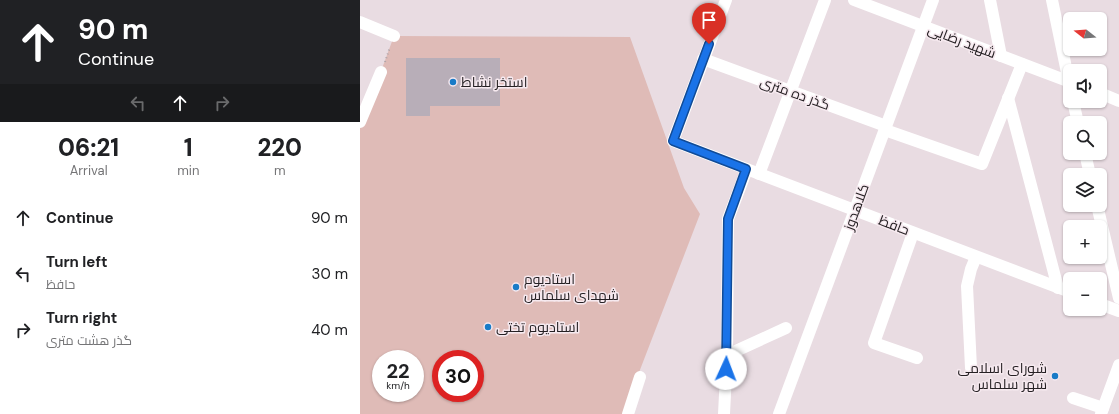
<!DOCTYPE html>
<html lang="en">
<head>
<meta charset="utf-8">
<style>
  body { margin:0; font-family:"DM Sans",Cairo,sans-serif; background:#f6f6f6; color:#202124; height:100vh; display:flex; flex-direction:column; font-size:15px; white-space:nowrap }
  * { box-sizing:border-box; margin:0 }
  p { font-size:13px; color:#757577 }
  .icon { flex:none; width:22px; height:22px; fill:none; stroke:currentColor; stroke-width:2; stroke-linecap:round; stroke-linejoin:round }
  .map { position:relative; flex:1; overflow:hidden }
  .sheet { display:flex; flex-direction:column; background:#fff; width:360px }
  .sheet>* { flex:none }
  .hud { background:#202124; color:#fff; overflow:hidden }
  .needle { width:26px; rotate:287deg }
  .controls { position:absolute; left:703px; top:12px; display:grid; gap:8px }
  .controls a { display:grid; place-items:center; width:44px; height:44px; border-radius:6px; background:#fff; box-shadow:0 1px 3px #0004; font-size:20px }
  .speed { position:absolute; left:12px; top:350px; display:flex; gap:8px; font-size:20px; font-weight:700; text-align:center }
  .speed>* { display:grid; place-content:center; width:52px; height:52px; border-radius:50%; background:#fff; box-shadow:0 1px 3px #0004; line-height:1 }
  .speed small { font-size:10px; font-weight:400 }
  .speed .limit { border:6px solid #d22; background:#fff; color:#111 }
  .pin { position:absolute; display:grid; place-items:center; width:34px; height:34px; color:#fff; margin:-41px -17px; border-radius:50% 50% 50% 0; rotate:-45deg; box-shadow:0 0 4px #0007 }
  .pin .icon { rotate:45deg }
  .me { position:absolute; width:44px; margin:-22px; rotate:2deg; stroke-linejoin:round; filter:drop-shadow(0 0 3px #0008) }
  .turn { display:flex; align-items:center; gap:14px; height:84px; padding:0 12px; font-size:18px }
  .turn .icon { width:52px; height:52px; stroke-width:2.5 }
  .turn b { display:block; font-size:28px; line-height:34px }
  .lanes { display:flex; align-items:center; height:38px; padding:0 12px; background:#0003; justify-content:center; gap:20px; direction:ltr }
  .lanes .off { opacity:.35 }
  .eta { display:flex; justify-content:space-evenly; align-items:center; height:68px; text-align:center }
  .eta b { font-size:24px; font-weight:800; line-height:28px }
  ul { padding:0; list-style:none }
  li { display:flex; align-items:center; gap:12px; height:56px; padding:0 12px }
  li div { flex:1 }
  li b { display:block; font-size:15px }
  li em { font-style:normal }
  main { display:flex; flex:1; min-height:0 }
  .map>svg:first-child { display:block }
</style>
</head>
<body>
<main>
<section class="sheet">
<div class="hud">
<div class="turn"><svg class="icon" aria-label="ahead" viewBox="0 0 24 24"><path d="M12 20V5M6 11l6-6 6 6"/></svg><div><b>90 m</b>Continue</div></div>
<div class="lanes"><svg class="icon off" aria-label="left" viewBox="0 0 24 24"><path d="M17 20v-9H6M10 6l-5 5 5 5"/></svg><svg class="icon" aria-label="ahead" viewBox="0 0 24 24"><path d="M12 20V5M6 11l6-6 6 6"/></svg><svg class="icon off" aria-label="right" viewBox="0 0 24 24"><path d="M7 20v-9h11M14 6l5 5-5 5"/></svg></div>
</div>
<div class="eta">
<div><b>06:21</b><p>Arrival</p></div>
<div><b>1</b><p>min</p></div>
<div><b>220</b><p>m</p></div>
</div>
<ul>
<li><svg class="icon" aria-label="ahead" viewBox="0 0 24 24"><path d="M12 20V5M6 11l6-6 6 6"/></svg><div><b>Continue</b></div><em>90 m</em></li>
<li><svg class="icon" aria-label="left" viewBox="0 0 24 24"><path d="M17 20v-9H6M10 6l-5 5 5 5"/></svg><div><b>Turn left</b><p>حافظ</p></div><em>30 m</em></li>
<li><svg class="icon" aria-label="right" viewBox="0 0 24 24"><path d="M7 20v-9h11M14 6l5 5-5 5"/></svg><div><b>Turn right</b><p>گذر هشت متری</p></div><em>40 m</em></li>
</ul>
</section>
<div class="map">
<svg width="759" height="414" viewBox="0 0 759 414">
  <rect width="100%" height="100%" fill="#e9dce2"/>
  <path fill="#dfbbb7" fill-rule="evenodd" d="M34,36L270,37L324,188L340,214L263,414H0V128ZM21,359H55V393H21ZM81,359H115V393H81Z"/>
  <path fill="#b8aeb8" d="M46,58H140V106H70V116H46Z"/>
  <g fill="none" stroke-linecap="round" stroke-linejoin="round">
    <path stroke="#aea4a9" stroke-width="2" stroke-dasharray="1 3" stroke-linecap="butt" d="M25,62L30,47"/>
    <g stroke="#fff" stroke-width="12">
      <path d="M366,0L313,141L710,292"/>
      <path d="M494,0L710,82"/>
      <path d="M630,0L641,56"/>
      <path d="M692,0L710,87"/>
      <path d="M0,22L34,36"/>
      <path d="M343,59L526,126"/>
      <path d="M740,93L759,101"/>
      <path d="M648,98L698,288"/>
      <path d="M713,101L718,123"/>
      <path d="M0,122L21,72"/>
      <path d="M525,130L622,164L662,64"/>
      <path d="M725,153L730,175"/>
      <path d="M399,174L465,0"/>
      <path d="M737,205L759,298"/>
      <path d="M553,233L514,343L557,358"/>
      <path d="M740,304L759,311"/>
      <path d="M367,355L426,328"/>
      <path d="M611,368L607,286L611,269L616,257"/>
      <path d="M713,398L743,408"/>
      <path d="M268,414L280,377"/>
      <path d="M364,414L367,355L368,219L387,169"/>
      <path d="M419,414L573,0"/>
      <path d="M741,414L759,365"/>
    </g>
  </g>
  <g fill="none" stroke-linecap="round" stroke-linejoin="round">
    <defs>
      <path id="route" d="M349,44L313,141L386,169L368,219L366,369"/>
    </defs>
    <use href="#route" stroke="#114b97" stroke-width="10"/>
    <use href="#route" stroke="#1a73e8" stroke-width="7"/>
  </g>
  <g fill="#187bc7" stroke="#f6e9ef" stroke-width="1.5">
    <circle cx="93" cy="82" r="4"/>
    <circle cx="156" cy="287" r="4"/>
    <circle cx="128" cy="327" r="4"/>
    <circle cx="695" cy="376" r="4"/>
  </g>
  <g text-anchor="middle" stroke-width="3" stroke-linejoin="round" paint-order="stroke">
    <g font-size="14" fill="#252023" stroke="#f6e9ef">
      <text transform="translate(602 41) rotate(21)" y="5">شهید رضایی</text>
      <text transform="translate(435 93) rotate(20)" y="5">گذر ده متری</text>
      <text transform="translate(496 207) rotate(-70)" y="5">کلاهدوز</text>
      <text transform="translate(534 225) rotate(21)" y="5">حافظ</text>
    </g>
    <g font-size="14" fill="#252023" stroke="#f6e9ef" text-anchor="start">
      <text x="101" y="87">استخر نشاط</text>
      <text x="164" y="284">استادیوم<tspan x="164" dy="16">شهدای سلماس</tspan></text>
      <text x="136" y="332">استادیوم تختی</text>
      <text x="687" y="373" text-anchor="end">شورای اسلامی<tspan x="687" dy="16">شهر سلماس</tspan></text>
    </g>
  </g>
</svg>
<div class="controls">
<a><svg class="needle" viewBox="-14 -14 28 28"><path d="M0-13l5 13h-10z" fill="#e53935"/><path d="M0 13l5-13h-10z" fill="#757577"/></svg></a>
<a><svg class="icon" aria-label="sound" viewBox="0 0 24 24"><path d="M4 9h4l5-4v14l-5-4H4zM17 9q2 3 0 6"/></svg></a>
<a><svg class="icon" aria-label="search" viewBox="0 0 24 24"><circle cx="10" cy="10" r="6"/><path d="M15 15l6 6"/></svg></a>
<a><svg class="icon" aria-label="layers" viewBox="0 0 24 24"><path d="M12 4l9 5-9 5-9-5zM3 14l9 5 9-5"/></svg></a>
<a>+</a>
<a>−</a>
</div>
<div class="speed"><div>22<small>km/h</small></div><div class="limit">30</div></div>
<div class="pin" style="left:349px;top:44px;background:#d93025"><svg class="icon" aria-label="arrive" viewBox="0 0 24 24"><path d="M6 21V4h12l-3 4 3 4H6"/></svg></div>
<svg class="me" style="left:366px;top:369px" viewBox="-20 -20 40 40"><circle r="19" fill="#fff"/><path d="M0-13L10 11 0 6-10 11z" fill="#1a73e8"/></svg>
</div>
</main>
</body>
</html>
